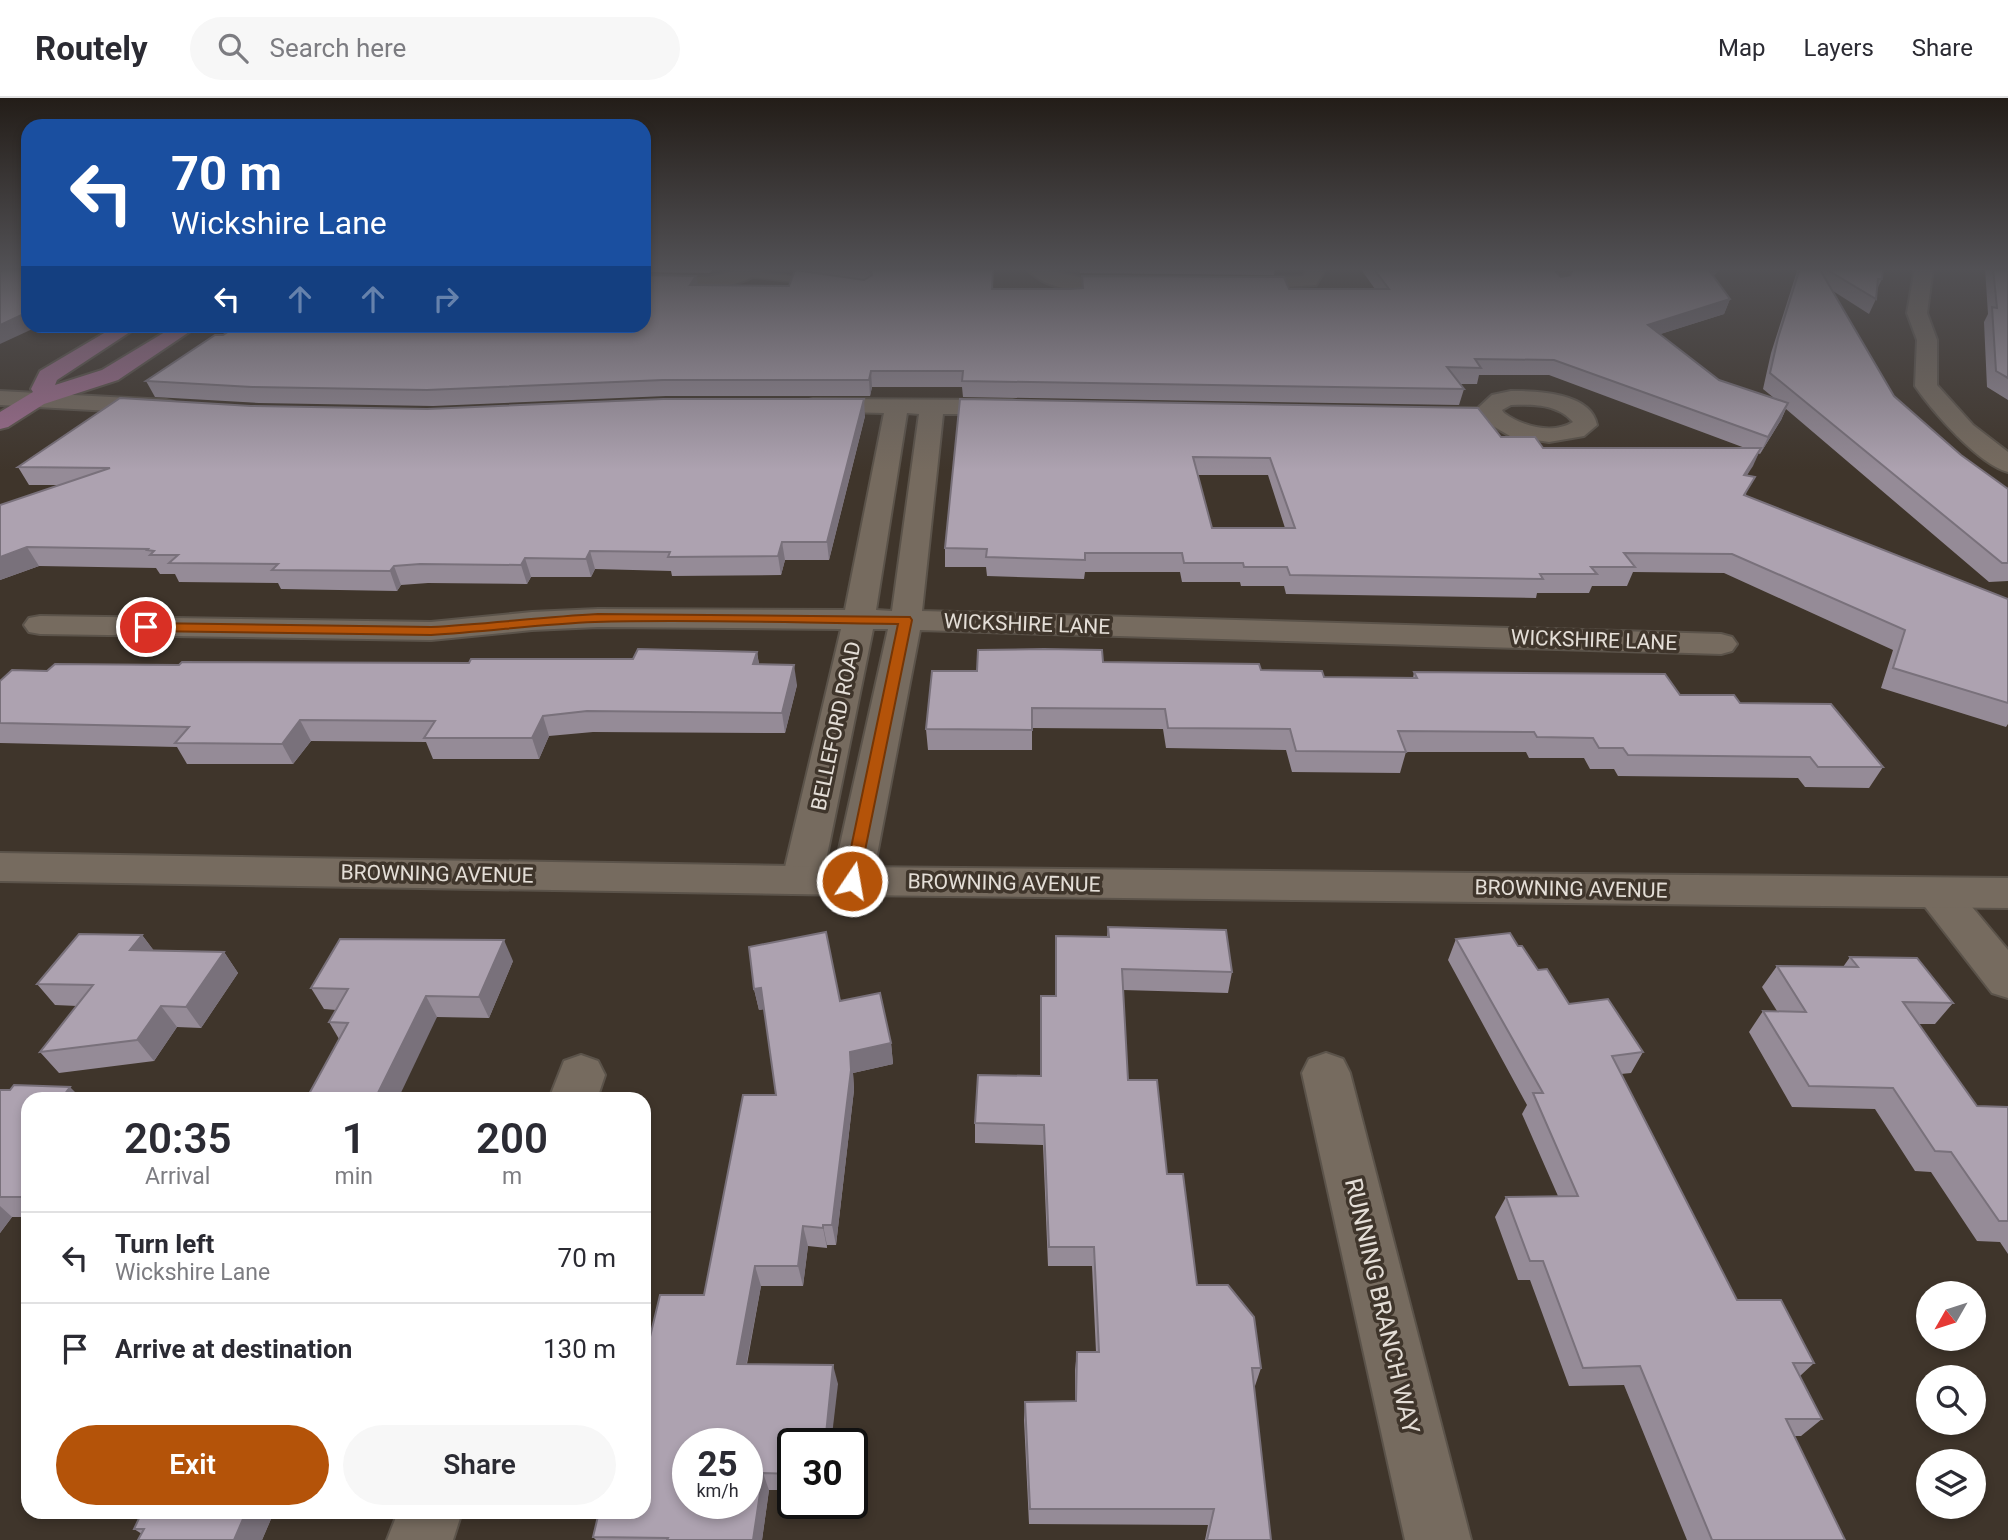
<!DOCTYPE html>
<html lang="en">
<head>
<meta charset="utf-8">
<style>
  body { margin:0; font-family:Roboto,sans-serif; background:#f7f7f7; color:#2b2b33; height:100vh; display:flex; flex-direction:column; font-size:26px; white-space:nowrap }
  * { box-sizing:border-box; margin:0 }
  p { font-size:23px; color:#7c7c81 }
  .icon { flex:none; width:38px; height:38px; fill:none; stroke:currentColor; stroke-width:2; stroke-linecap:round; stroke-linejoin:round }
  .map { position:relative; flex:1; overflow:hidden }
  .panel { position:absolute; left:21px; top:994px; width:630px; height:427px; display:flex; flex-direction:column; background:#fff; border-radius:21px; box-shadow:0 4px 10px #0003 }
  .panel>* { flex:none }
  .top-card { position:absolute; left:21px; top:21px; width:630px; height:214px; border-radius:21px; box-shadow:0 4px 10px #0003; background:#1a4fa0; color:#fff; overflow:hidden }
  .needle { width:46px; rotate:231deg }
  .tools { position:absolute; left:1916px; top:1183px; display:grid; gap:14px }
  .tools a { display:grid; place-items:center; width:70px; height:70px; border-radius:50%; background:#fff; box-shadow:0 4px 10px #0003; font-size:35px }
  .speed { position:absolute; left:672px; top:1330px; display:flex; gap:14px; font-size:35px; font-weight:700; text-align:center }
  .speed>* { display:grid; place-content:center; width:91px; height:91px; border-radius:50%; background:#fff; box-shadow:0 4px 10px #0003; line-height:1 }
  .speed small { font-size:18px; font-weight:400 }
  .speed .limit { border:4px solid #111; border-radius:10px; background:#fff; color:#111 }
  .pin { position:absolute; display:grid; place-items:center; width:60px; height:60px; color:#fff; margin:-30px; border:4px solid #fff; border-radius:50%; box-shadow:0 2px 7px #0007 }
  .me { position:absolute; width:77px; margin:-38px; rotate:12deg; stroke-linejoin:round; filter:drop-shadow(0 0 5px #0008) }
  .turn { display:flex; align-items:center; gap:24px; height:147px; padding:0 35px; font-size:32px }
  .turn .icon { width:91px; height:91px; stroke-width:2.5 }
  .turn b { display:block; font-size:49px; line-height:60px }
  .lanes { display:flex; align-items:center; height:66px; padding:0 35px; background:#0003; justify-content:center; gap:35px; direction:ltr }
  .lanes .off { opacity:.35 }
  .eta { display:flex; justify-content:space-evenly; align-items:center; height:119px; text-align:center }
  .eta b { font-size:42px; font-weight:600; line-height:49px }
  .cta { display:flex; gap:14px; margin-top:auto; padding:14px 35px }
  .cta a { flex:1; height:80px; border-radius:42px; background:#b45309; color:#fff; font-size:28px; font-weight:600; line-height:80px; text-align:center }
  .cta a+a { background:#f7f7f7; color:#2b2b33 }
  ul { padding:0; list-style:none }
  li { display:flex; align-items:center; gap:21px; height:91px; padding:0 35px; border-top:2px solid #e1e1e2 }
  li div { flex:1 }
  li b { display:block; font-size:26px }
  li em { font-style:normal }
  header { display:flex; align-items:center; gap:42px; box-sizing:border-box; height:98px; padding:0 35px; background:#fff; border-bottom:2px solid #e1e1e2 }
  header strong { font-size:33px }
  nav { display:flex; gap:38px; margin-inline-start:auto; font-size:24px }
  .search { width:490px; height:63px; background:#f7f7f7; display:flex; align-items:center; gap:18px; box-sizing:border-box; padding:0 24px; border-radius:38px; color:#7c7c81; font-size:26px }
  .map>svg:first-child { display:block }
</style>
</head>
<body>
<header>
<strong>Routely</strong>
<div class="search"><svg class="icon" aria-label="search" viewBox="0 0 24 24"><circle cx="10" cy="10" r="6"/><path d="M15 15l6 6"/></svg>Search here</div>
<nav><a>Map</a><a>Layers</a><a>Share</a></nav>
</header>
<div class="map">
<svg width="2008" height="1442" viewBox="0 0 2008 1442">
  <rect width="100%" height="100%" fill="#3f352b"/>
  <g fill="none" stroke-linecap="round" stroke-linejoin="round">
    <defs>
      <path id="service" d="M746,173L819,181L824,184L819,187L742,178V174Z"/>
      <g id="minor">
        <path d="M740,170H763C741,197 675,189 644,189V177C675,178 711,184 740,170Z"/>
        <path d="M1027,170C1051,170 1071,180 1096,181C1109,181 1135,175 1143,186L1134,192C1102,192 1049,199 1027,170Z"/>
        <path d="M1308,170H1326L1316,187L1236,192L1227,186L1236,180L1303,178Z"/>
        <path d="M1558,170H1576L1565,189L1558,191L1549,185Z"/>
        <path d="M1915,170H1933L1927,215L1937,242V287L1973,327L2008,354V374C1978,366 1932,313 1915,288L1917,242L1907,215Z"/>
        <path d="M0,293L166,302L174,304L178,309L174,314L166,316L0,307Z"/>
        <path d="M1511,293C1536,293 1591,294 1597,327L1584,338L1549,344L1510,338L1486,324L1433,323L1425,321L1421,316L1425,311L1478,310L1492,297ZM1511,307C1533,306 1558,306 1573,324C1552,337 1522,328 1504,315L1502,312Z"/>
        <path d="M813,301L1012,302L1020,304L1024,309L1020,314L1012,316H943L922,513L1721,536L1732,539L1737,546L1732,553L1721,556L920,532L872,783L866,793L852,797L838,793L832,783L888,531H873L822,782L816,792L802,796L788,792L782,782L841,531L598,529L532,532L431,542L40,536L29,534L24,527L29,520L40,518L431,524L532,514L598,511L845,512L884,315L805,313L801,308L805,303ZM907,315L919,316L892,513L876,512Z"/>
        <path d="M1937,780L1952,785L2008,852V900L1992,895L1922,805L1916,795L1922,785Z"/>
        <path d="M1326,955L1343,961L1350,975L1471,1442H1405L1302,975L1309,961Z"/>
        <path d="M581,957L598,963L605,977L597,1001H549L564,963Z"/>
        <path d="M398,1414H462L453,1442H387Z"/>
      </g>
      <path id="tertiary" d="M0,755L852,769L2008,780V810L852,797L0,783Z"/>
      <path id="primary" d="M116,228H139L57,282L55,287L102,272L175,228H198L118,282L44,306L8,329L0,331V314L33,294L31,291L40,273Z"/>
    </defs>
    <use href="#service" stroke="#5b534a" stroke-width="3"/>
    <use href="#minor" stroke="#5b534a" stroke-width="4"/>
    <use href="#tertiary" stroke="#5b534a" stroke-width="4"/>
    <use href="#primary" stroke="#5b534a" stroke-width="4"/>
    <use href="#service" fill="#766b5f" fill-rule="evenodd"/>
    <use href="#minor" fill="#766b5f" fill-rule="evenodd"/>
    <use href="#tertiary" fill="#766b5f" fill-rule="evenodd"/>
    <use href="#primary" fill="#9e6d8e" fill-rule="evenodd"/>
  </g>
  <g fill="#958b97" fill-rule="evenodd">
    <path d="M644,170H713L710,175L644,174Z"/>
    <path d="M801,170H993V191H1070L1082,190V178L1289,191H1375L1360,170H1556L1554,173L1561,179L1722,170L1713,178L1730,201L1724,216L1660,236L1719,282L1774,300L1763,291L1771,255L1798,170H1883L1882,181L1877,191L1876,201L1869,216L1833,193L1894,298L1961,357L2008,391V483L1989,484L1786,311L1781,322L1760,356L1758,355L1747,377L1746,398L2008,501V626L2006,629L1881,590L1893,552L1724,475L1633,474L1627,488H1592L1589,495H1537L1536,500L1286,496L1284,488H1241L1240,484H1182L1180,474H1085L1084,481L987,478L986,469H945V450L960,301L1501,339L1543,350H1745L1549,277H1479L1477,286H1460L1464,291L1459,307L963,299L962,289H872L870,298H666L433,308L259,305L155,299L146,283L223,237L698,187L789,188L801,173ZM1198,377H1268L1285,430H1212Z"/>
    <path d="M1080,170H1275L1274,177L1080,175Z"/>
    <path d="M1985,170H2008V302L1987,289L1984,224L1988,216Z"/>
    <path d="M251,308L865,318L829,462H785L781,477L672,478L671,473L595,471L591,479H531L527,486L428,485L401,487L397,493L281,491L278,485L179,484L175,476H160L156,470L39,468L0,482V407L59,387H29L18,369Z"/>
    <path d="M757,554L759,566L797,587L785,635L593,634L549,638L539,661H433L426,644L311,643L293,666H187L177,649L0,645V583L47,573L179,567L469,565L633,561Z"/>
    <path d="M1103,564L1261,572L1324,579L1413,580L1414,574L1680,597L1740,605L1883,669L1869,690L1805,689L1798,680L1618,678L1614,671H1590L1584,660H1529L1526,654H1406L1400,675L1292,674L1286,652L1166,650L1163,631L1032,630V652H928L926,631L977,573Z"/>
    <path d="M1108,829L1232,874L1228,895L1123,892L1128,982L1167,1076L1197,1187L1261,1270L1255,1288H1254L1271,1442H1205L1208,1427L1029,1426L1024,1322L1025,1304L1075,1303V1272L1077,1254H1096L1092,1168H1048L1043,1047L975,1045V1025L1041,978V898H1055L1056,838L1107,839Z"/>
    <path d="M142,837L154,853L224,854L238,875L201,930L177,929L154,963L59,975L40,954L77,908L55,907L37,886Z"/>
    <path d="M1456,841L1518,848L1538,872L1569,906L1643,954L1631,975L1621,976L1737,1202L1814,1265L1800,1278L1822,1321L1801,1338H1794L1845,1442H1687L1624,1287L1569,1288L1530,1182H1518L1495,1119L1506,1099L1558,1098L1522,1016L1527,1007L1448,862Z"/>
    <path d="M1850,859L1953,905L1935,926H1918L1977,1008L2008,1009V1156L2000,1144L1977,1143L1931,1074L1915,1073L1875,1011L1792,1009L1749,934L1763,913H1777L1762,889L1777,868L1843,869Z"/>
    <path d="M513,863L489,920L437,919L309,996L339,941L329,924L336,912L324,911L311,890Z"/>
    <path d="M754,891L840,903L891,945L893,966L853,975L854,992L836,1147H827V1150L808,1148L803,1188H761L747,1266L838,1286L793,1346V1392H769L762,1442H596L593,1439L704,1197L776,997L764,911L759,912Z"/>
    <path d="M0,992H10L28,1001V1119H12L0,1135Z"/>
    <path d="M142,1414H274L262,1442L142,1436L134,1431Z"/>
  </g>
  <g fill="#79717b">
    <path d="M1711,170H1722L1703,186L1709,172Z"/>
    <path d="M696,178L699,192L690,187Z"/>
    <path d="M1730,201L1724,216L1642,242L1648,227Z"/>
    <path d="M28,214V228H39L0,246V227Z"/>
    <path d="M871,273L872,289L870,298L869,282Z"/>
    <path d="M864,301L865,318L829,462L827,444Z"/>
    <path d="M1788,305L1781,322L1760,356L1768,339Z"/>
    <path d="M1761,350L1753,368L1736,394L1744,377Z"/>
    <path d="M782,444L785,462L781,477L778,458Z"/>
    <path d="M27,449L39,468L0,482V459Z"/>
    <path d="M590,453L595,471L591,479L586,461Z"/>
    <path d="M525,460L531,479L527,486L521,467Z"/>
    <path d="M394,468L401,487L397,493L390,473Z"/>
    <path d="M757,554L760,574L753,566Z"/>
    <path d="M794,567L797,587L785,635L782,615Z"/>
    <path d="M543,618L549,638L539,661L532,640Z"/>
    <path d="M300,622L311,643L293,666L282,646Z"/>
    <path d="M142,837L158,858L130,852Z"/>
    <path d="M504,842L513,863L489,920L479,899Z"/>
    <path d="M224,854L238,875L201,930L186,909Z"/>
    <path d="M761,890L766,911L759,912L754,891Z"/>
    <path d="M426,898L437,919L398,1001H375Z"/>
    <path d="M161,908L177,929L154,963L137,942Z"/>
    <path d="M891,945L893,966L853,975L854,992L836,1147L832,1127L850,954Z"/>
    <path d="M70,989L82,1001H61Z"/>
    <path d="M0,1108L12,1119L0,1135Z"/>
    <path d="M823,1127L827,1147V1150L823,1130Z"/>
    <path d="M803,1128L808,1148L803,1188L798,1168Z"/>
    <path d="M755,1168L761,1188L743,1284L737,1266Z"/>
    <path d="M833,1267L838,1286L831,1346H825Z"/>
    <path d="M763,1375L769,1392L762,1442H753Z"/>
    <path d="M246,1414H274L262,1442H234Z"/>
  </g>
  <g fill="#ada2b0" stroke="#79717b" stroke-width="2" fill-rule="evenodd">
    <path d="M8,170H28V214L0,227V173Z"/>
    <path d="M860,170H993L992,191H1070L1083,190L1082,178L1284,179L1289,191H1389L1373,170H1552L1561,179L1570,177L1574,170H1711L1709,172L1730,201L1648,227L1719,282L1788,305L1768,339L1554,262L1475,261L1481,270L1447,269L1464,291L962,283L963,273H871L869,282H663L427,292L252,289L146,283L215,237H223L237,228H644V177L696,178L690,187L789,188L795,172L864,182L872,177L871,174Z"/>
    <path d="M1800,170H1819L1894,298L1961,357L2008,391V465H2002L1770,275L1778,240Z"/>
    <path d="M1824,170H1883L1882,181H1878L1876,201Z"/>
    <path d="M1993,170H2008V280L1996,273L1992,209L1997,210Z"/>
    <path d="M120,300L251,308L427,311L663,301H864L827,444H782L778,458L668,459L670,454L590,453L586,461L525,460L521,467L420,466L394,468L390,473L272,472L278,466L169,465L178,457H150L154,453L147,452L148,451L27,449L0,459V407L110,370L18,369Z"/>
    <path d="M960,301L1478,310L1501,339H1535L1543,350H1761L1744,377L1755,379L1744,397L2008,501V605L1893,570L1905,532L1732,456L1624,455L1635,469H1591L1597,476H1540L1543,481L1290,477L1287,469H1244L1243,465H1184L1182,455H1085V462L986,459L987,451L945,450ZM1193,359L1270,360L1295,430H1212Z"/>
    <path d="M638,551L757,554L753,566L794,567L782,615L587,613L543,618L532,640H424L435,623L300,622L282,646L175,645L189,629L0,625V583L12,572L47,573L55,566L179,567L182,564L469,565L471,561H633Z"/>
    <path d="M1044,551L1102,552L1103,564L1259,566L1261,572L1322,573L1324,579L1417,580L1414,574L1665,576L1680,597H1734L1740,605L1831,606L1883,669H1818L1810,659L1628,657L1623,650H1599L1593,640L1537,639L1534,634L1398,633L1406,654L1296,653L1290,631L1168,630L1165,611L1032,610V632L926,631L932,573H977L978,552Z"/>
    <path d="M1108,829L1226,832L1232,874L1122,871L1128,982H1157L1167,1076H1183L1197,1187H1228L1254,1219L1261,1270H1252L1271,1442H1207L1214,1411H1030L1025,1304L1076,1303L1077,1254H1099L1094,1149H1049L1044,1027L975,1025L978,977L1041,978V898H1056V838L1109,839Z"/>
    <path d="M826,834L840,903L880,895L891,945L850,954L851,972L832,1127H823V1130L803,1128L798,1168H755L737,1266L833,1267L825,1346H793V1376L763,1375L753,1442H667L668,1440L593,1439L599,1414H644V1264L660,1197H704L743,997H776L761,890L754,891L749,849ZM688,1346H747V1405H688Z"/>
    <path d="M1510,835L1518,848H1522L1538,872L1547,871L1569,906L1608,901L1643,954L1612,958L1737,1202H1781L1814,1265H1793L1822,1321H1786L1845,1442H1712L1640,1268L1583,1270L1543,1163H1530L1506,1099L1578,1098L1533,995H1543L1456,841Z"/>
    <path d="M79,836L142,837L130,852L224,854L186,909L161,908L137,942L40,954L93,887L37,886Z"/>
    <path d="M340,841L504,842L479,899L426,898L375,1001H277L281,995L309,996L348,925L329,924L348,891L311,890Z"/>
    <path d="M1850,859L1917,860L1953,905L1903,904L1977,1008L2008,1009V1123H1999L1951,1054L1935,1053L1893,990L1809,988L1763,913L1806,914L1777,868L1858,869Z"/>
    <path d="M14,987L70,989L61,1001H28V1046L25,1051H28V1098L27,1099H0V992H10Z"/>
    <path d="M142,1414H246L234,1442H138L144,1431H134Z"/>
  </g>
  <linearGradient id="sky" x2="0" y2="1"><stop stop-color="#231d18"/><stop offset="0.46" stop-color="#525155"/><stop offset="1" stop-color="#525155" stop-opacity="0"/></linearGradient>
  <rect width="2008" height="372" fill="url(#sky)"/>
  <path fill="#b45309" stroke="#753606" stroke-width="2" d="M598,516L910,519L912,522L858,787H846L844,783L898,526C798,525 696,521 595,524C540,526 486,534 431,537L146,533L139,529L146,525L431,529C487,526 542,519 598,516Z"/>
  <g text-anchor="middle" stroke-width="7" stroke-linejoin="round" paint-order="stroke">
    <g font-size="21" fill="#e4ded7" stroke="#3f352b">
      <text transform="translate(1027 526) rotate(2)" y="7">WICKSHIRE LANE</text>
      <text transform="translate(1594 542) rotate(2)" y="7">WICKSHIRE LANE</text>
      <text transform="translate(836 628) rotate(-78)" y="7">BELLEFORD ROAD</text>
      <text transform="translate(437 776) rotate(1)" y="7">BROWNING AVENUE</text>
      <text transform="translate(1004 785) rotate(1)" y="7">BROWNING AVENUE</text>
      <text transform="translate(1571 791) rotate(1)" y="7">BROWNING AVENUE</text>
    </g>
    <g font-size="24" fill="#e4ded7" stroke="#3f352b">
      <text transform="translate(1382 1208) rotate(77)" y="8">RUNNING BRANCH WAY</text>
    </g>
  </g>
</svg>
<div class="tools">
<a><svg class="needle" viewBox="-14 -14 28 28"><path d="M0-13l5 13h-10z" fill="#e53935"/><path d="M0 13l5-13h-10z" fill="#7c7c81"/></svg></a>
<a><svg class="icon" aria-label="search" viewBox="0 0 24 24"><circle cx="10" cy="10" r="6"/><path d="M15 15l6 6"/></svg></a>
<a><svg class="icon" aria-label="layers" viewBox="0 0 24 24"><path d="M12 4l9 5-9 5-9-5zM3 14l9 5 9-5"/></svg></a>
</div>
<div class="speed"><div>25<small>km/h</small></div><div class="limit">30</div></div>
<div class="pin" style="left:146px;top:529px;background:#d93025"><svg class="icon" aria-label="arrive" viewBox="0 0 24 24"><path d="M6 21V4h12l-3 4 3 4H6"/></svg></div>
<svg class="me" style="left:852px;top:783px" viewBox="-20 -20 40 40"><circle r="17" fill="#b45309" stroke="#fff" stroke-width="3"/><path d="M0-11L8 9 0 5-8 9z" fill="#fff"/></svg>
<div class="top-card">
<div class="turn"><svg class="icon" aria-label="left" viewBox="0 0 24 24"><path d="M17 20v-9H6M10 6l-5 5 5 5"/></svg><div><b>70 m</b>Wickshire Lane</div></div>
<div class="lanes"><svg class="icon" aria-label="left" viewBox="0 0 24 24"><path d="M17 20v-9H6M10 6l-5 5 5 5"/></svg><svg class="icon off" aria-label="ahead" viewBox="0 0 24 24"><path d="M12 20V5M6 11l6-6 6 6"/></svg><svg class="icon off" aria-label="ahead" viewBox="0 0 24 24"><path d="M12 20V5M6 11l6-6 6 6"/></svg><svg class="icon off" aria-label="right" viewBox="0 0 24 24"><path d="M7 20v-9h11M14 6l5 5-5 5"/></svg></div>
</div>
<section class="panel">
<div class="eta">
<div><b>20:35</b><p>Arrival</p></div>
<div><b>1</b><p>min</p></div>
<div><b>200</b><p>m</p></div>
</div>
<ul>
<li><svg class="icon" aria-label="left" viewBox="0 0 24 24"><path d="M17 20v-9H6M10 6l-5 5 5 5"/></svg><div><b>Turn left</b><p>Wickshire Lane</p></div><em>70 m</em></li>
<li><svg class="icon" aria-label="arrive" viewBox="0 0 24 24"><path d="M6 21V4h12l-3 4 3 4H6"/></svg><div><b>Arrive at destination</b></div><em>130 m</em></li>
</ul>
<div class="cta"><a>Exit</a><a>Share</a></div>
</section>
</div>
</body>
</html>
